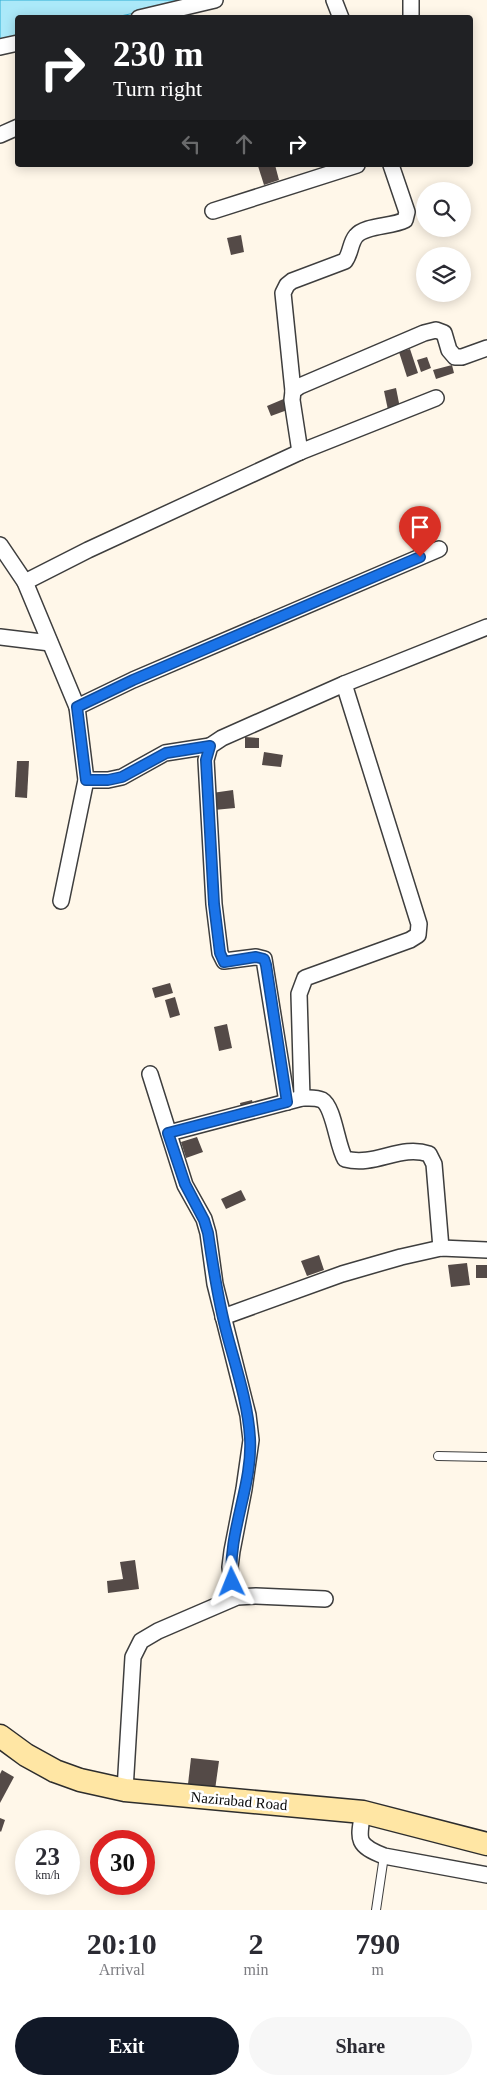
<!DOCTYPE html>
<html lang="en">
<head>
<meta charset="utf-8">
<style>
  body { margin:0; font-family:Georgia,serif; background:#f7f7f7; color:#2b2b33; height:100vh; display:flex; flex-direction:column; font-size:19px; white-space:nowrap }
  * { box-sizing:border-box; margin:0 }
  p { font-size:16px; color:#7c7c81 }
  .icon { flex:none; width:28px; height:28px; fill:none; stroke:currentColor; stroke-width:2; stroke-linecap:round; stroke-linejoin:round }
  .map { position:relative; height:1910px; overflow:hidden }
  .panel { display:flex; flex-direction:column; background:#fff; flex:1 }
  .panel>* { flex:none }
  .hud { position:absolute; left:15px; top:15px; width:458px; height:152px; border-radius:5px; box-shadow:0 2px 12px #0003; background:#202124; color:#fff; overflow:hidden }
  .tools { position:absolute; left:416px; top:182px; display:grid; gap:10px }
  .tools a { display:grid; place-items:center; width:55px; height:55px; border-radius:50%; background:#fff; box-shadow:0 2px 12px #0003; font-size:25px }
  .speed { position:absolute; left:15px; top:1830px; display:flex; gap:10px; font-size:25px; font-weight:700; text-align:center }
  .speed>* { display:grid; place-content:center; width:65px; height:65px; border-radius:50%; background:#fff; box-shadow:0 2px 12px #0003; line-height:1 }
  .speed small { font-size:12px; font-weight:400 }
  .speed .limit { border:8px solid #d22; background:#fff; color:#111 }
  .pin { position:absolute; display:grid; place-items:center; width:42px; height:42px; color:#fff; margin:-51px -21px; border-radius:50% 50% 50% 0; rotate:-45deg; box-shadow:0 0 5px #0007 }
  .pin .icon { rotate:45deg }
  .me { position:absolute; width:55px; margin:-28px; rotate:358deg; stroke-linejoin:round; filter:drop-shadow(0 0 4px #0008) }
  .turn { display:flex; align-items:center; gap:18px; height:105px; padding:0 15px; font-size:22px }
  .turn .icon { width:65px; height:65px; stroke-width:2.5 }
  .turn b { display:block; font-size:35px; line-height:42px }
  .lanes { display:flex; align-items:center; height:48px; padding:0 15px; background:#0003; justify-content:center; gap:25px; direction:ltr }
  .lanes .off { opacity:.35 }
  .eta { display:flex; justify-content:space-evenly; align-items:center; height:85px; text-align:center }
  .eta b { font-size:30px; font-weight:700; line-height:35px }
  .primary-button { display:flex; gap:10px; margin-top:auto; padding:10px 15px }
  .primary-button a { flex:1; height:58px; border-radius:30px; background:#111827; color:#fff; font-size:20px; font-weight:700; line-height:58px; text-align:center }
  .primary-button a+a { background:#f7f7f7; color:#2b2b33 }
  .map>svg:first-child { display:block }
</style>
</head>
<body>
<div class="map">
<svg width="487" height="1910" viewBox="0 0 487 1910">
  <rect width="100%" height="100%" fill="#fff7e9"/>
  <path fill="#abe9f9" stroke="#2eadd4" d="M0,0H195L116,17L18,18L17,40L0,43Z"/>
  <g fill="#544a47">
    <path d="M260,165H275L279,180L264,185L258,166Z"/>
    <path d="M241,235L244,252L231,255L227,238Z"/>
    <path d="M410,349L418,373L407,377L399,352Z"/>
    <path d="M427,357L431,368L421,372L417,360Z"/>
    <path d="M452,365L454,373L436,379L433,370Z"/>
    <path d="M396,388L400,408L388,410L384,391Z"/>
    <path d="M286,398L290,409L271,416L267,406Z"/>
    <path d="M245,737L259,738V748H245Z"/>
    <path d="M264,752L283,755L281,767L262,765Z"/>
    <path d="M17,761H29L27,798L15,797Z"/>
    <path d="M233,790L235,808L214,810L212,793Z"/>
    <path d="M170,983L173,993L155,998L152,988Z"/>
    <path d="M175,997L180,1015L170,1018L165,1000Z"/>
    <path d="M227,1024L232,1048L219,1051L214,1027Z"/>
    <path d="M252,1100L254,1109L242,1113L240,1103Z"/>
    <path d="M197,1137L203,1152L186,1158L181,1142Z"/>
    <path d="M241,1190L246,1200L226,1209L221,1199Z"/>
    <path d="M319,1255L324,1270L307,1276L301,1261Z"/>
    <path d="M467,1263L470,1285L451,1287L448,1265Z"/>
    <rect x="476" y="1265" width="11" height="13"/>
    <path d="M135,1560L139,1589L108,1593L107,1581L123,1579L120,1562Z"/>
    <path d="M191,1758L219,1761L214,1797L187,1793Z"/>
    <path d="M2,1770L14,1777L0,1803V1774Z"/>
    <path d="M0,1818L5,1820L1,1832L0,1831Z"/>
  </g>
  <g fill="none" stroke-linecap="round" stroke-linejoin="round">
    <defs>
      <g id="lane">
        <path d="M438,1456L487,1457"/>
        <path d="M376,1910L384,1856"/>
      </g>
      <g id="street">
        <path d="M334,0L341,18"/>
        <path d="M411,0V18"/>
        <path d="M139,18L215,0"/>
        <path d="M0,47L18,43"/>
        <path d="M0,135L18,127"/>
        <path d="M213,211L357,165"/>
        <path d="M293,391L283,293L287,285L292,281L345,261C351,253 350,243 356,236C365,225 392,227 405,220L407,212L391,165"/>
        <path d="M300,452L292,400L293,391L300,386L424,333L436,330L444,333L449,350L455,357H462L487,348"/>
        <path d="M0,545L25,582L77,707L86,780L61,901"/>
        <path d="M25,582L88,550L300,452L436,398"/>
        <path d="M0,637L50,643"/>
        <path d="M77,707L133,680L439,549"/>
        <path d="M86,780H108L122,777L165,753L210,746"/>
        <path d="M150,1074L185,1185L204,1219L208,1233L215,1284L248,1415L251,1440L244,1489L232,1551L230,1567L232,1582L237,1597"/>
        <path d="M302,1098L299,994L305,978L410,940L418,935L419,924L344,684"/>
        <path d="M287,1102L264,959L256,957L224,961L220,953L214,904L206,760L210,746L222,738L344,684L487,627"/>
        <path d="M169,1133L302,1098C309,1098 316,1097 322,1100C334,1107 337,1146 345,1159C376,1167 400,1144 429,1154L434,1164L441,1248"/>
        <path d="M223,1317L342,1274L401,1257L441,1248L487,1250"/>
        <path d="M125,1790L133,1657L141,1641L158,1631L237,1597L256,1596L325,1599"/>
        <path d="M363,1812C358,1840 356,1845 384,1856L487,1875"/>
      </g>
      <path id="secondary" d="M0,1736L26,1755L55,1771L80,1780L125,1790L363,1812L487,1844"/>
    </defs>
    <use href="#lane" stroke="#3e3e3e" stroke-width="10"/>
    <use href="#street" stroke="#3e3e3e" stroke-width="18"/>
    <use href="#secondary" stroke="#2d2d2d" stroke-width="25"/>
    <use href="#lane" stroke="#fff" stroke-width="8"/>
    <use href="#street" stroke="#fff" stroke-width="15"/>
    <use href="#secondary" stroke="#ffe6a4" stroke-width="22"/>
  </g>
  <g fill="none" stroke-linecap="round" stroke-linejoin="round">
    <defs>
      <path id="route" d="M232,1582C227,1533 253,1486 250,1438C248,1403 236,1368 227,1334C218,1301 213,1267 208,1233L204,1220L185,1184L168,1133L287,1102L266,965L264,959L256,957L224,962L220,953L214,904L206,760L210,746L166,753L122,777L108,780H86L77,707L133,680L420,557"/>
    </defs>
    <use href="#route" stroke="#114b97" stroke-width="12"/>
    <use href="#route" stroke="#1a73e8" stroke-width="9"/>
  </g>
  <g text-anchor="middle" stroke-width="5" stroke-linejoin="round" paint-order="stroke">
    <g font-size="15" fill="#0b0b0b" stroke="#fff">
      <text transform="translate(239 1801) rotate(5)" y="5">Nazirabad Road</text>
    </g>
  </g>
</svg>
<div class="tools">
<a><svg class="icon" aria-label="search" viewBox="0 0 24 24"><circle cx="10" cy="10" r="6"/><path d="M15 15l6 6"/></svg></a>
<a><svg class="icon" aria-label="layers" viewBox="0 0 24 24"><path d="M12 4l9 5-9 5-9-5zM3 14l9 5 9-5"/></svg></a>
</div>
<div class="speed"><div>23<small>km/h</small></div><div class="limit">30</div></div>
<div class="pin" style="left:420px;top:557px;background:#d93025"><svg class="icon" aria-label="arrive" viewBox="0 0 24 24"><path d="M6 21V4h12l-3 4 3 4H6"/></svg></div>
<svg class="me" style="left:232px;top:1582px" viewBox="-20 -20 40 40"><path d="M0-17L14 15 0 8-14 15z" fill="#1a73e8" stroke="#fff" stroke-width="4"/></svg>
<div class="hud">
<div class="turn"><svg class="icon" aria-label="right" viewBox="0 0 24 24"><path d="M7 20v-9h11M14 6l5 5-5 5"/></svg><div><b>230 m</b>Turn right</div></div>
<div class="lanes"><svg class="icon off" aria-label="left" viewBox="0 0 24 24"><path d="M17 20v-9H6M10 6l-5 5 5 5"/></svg><svg class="icon off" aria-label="ahead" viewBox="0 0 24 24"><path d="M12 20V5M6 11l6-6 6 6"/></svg><svg class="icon" aria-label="right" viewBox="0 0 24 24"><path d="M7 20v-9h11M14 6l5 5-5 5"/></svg></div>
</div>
</div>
<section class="panel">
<div class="eta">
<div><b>20:10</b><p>Arrival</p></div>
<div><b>2</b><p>min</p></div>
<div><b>790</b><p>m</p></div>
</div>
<div class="primary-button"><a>Exit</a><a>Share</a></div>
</section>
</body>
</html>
